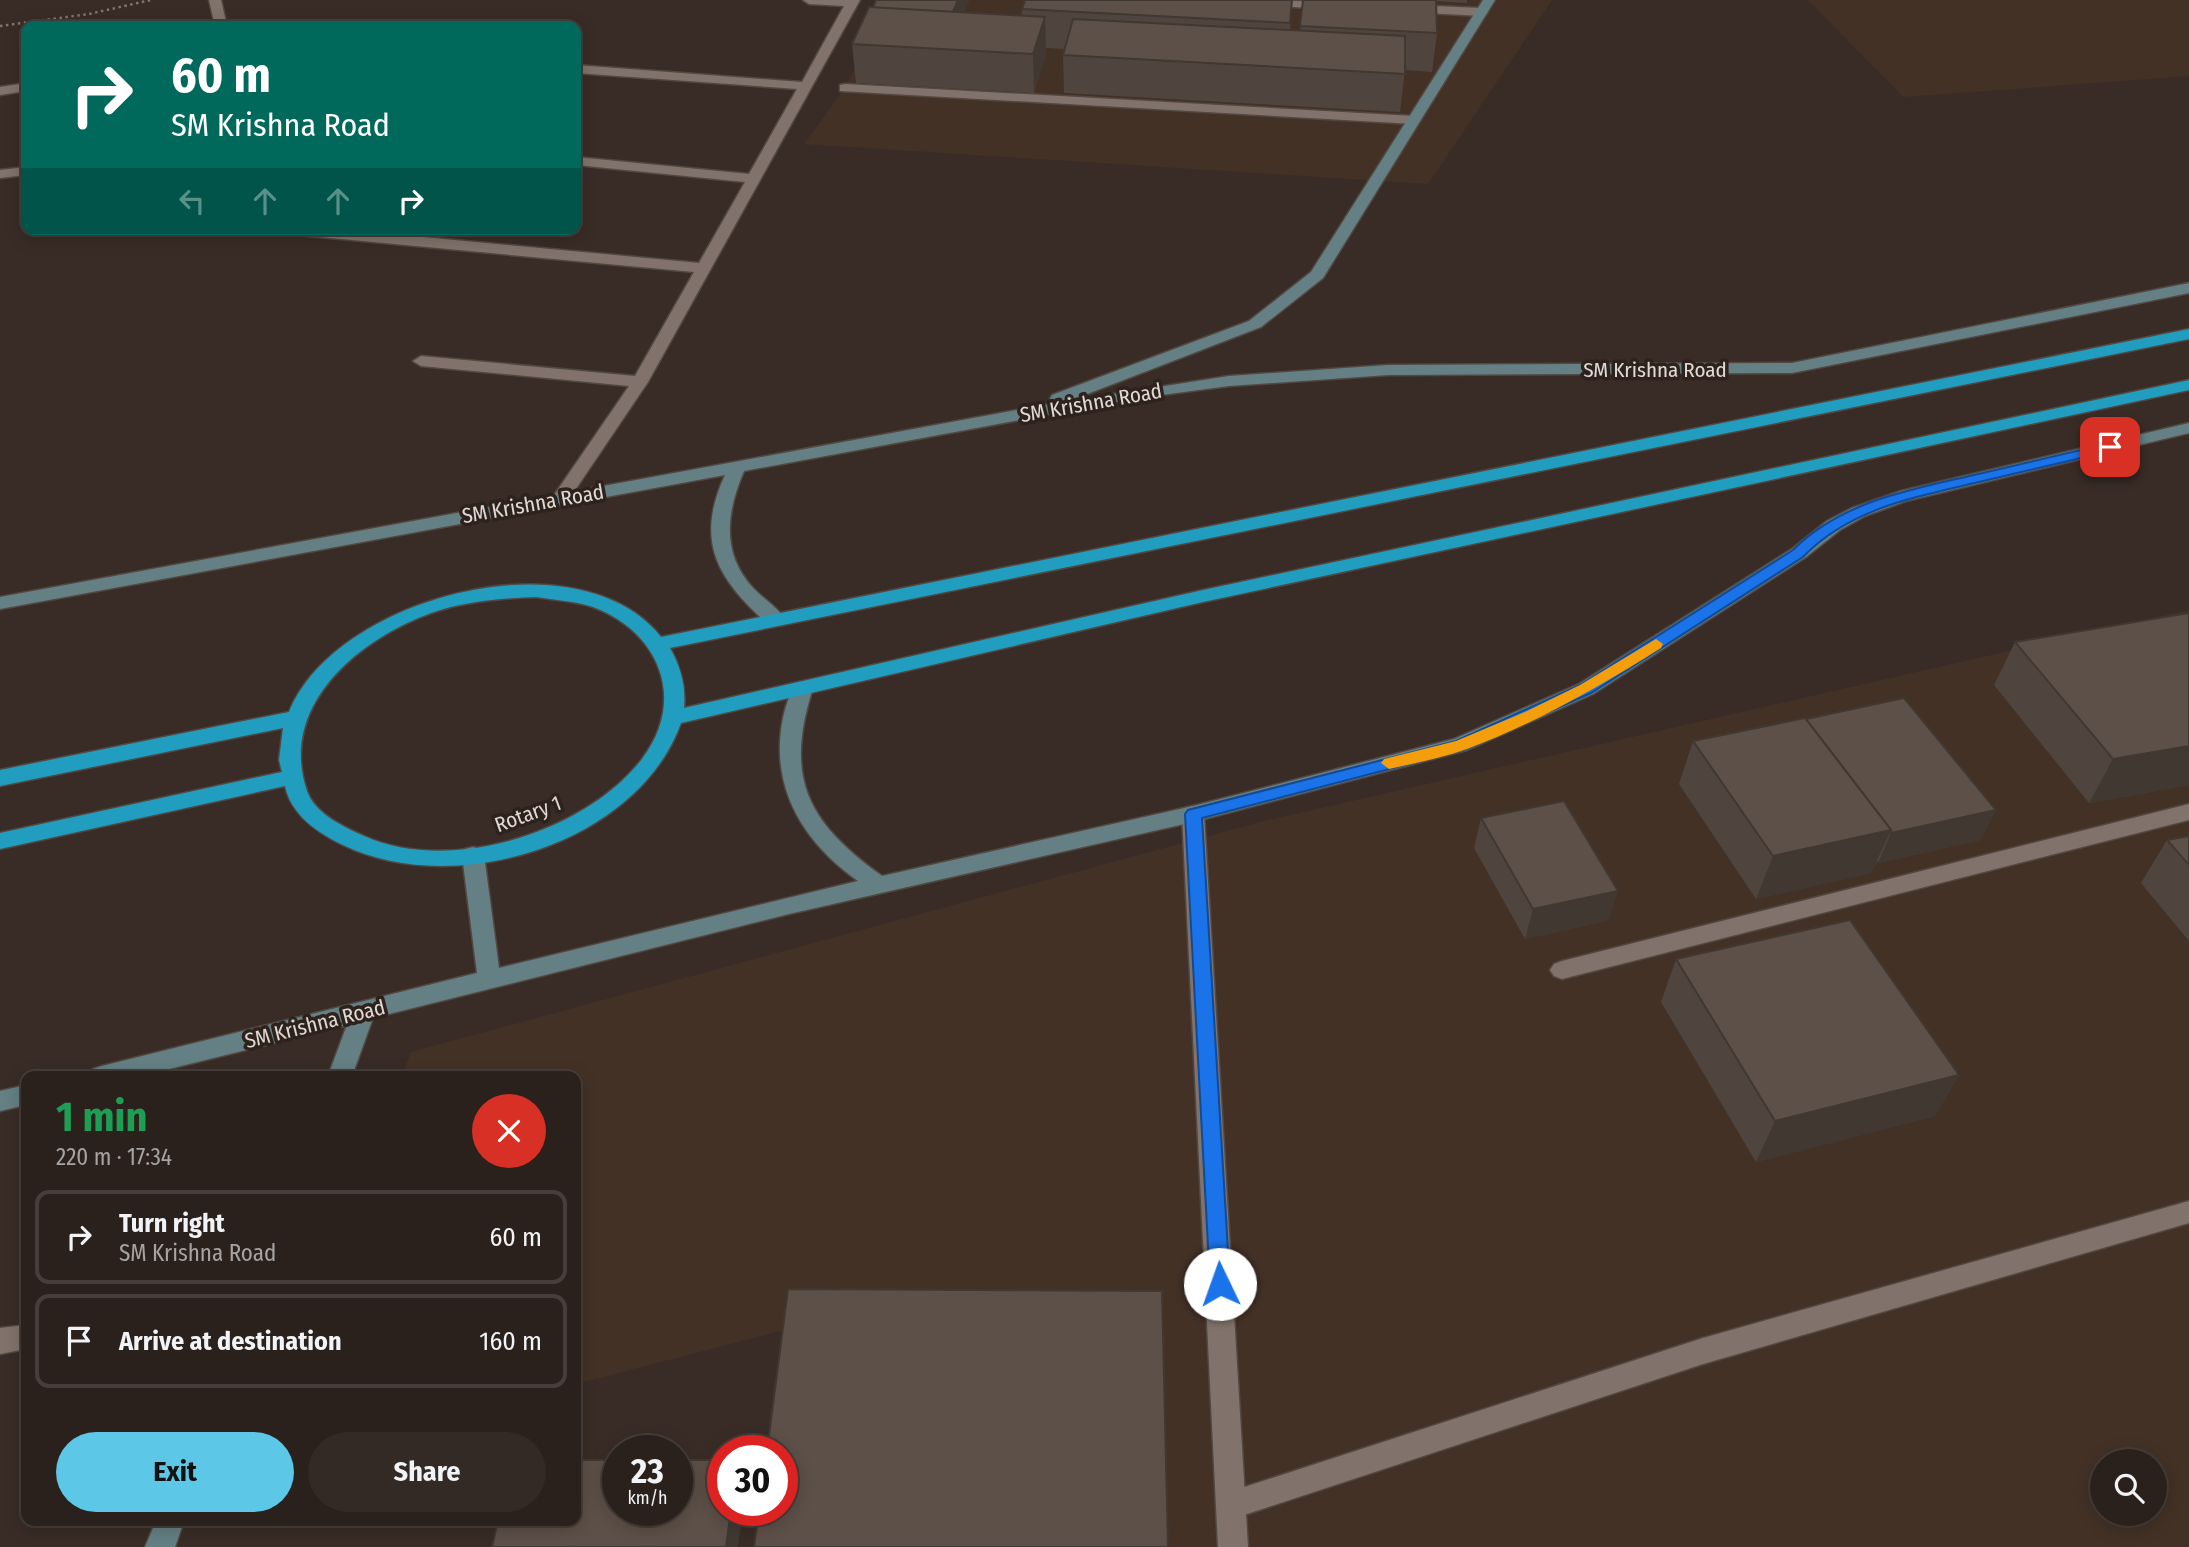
<!DOCTYPE html>
<html lang="en">
<head>
<meta charset="utf-8">
<style>
  body { margin:0; font-family:"Fira Sans Condensed",sans-serif; background:#332925; color:#f1f3f6; height:100vh; display:flex; flex-direction:column; font-size:26px; white-space:nowrap }
  * { box-sizing:border-box; margin:0 }
  p { font-size:23px; color:#a6a3a3 }
  .icon { flex:none; width:38px; height:38px; fill:none; stroke:currentColor; stroke-width:2; stroke-linecap:round; stroke-linejoin:round }
  .map { position:relative; flex:1; overflow:hidden }
  .side { position:absolute; left:21px; top:1071px; width:560px; height:455px; display:flex; flex-direction:column; background:#2b211c; border-radius:14px; box-shadow:0 4px 18px #0003,0 0 0 2px #473e3b }
  .side>* { flex:none }
  .top-card { position:absolute; left:21px; top:21px; width:560px; height:214px; border-radius:14px; box-shadow:0 4px 18px #0003,0 0 0 2px #473e3b; background:#00695c; color:#fff; overflow:hidden }
  .buttons { position:absolute; left:2090px; top:1449px; display:grid; gap:14px }
  .buttons a { display:grid; place-items:center; width:77px; height:77px; border-radius:50%; background:#2b211c; box-shadow:0 4px 18px #0003,0 0 0 2px #473e3b; font-size:35px }
  .speed { position:absolute; left:602px; top:1435px; display:flex; gap:14px; font-size:35px; font-weight:700; text-align:center }
  .speed>* { display:grid; place-content:center; width:91px; height:91px; border-radius:50%; background:#2b211c; box-shadow:0 4px 18px #0003,0 0 0 2px #473e3b; line-height:1 }
  .speed small { font-size:18px; font-weight:400 }
  .speed .limit { border:10px solid #d22; background:#fff; color:#111 }
  .pin { position:absolute; display:grid; place-items:center; width:60px; height:60px; color:#fff; margin:-30px; border-radius:14px; box-shadow:0 4px 10px #0006 }
  .me { position:absolute; width:77px; margin:-38px; rotate:357deg; stroke-linejoin:round; filter:drop-shadow(0 0 5px #0008) }
  .turn { display:flex; align-items:center; gap:24px; height:147px; padding:0 35px; font-size:32px }
  .turn .icon { width:91px; height:91px; stroke-width:2.5 }
  .turn b { display:block; font-size:49px; line-height:60px }
  .lanes { display:flex; align-items:center; height:66px; padding:0 35px; background:#0003; justify-content:center; gap:35px; direction:ltr }
  .lanes .off { opacity:.35 }
  .round { display:grid; place-items:center; flex:none; width:74px; height:74px; border-radius:37px; background:#332925 }
  .summary { display:flex; align-items:center; justify-content:space-between; height:119px; padding:0 35px }
  h1 { font-size:42px; font-weight:700; line-height:52px; color:#1e9e55 }
  .button { display:flex; gap:14px; margin-top:auto; padding:14px 35px }
  .button a { flex:1; height:80px; border-radius:42px; background:#5cc7e7; color:#111; font-size:28px; font-weight:700; line-height:80px; text-align:center }
  .button a+a { background:#332925; color:#f1f3f6 }
  ul { padding:0; list-style:none }
  li { display:flex; align-items:center; gap:21px; height:94px; margin:0 14px 10px; padding:0 21px; border:4px solid #473e3b; border-radius:14px }
  li div { flex:1 }
  li b { display:block; font-size:26px }
  li em { font-style:normal }
  .map>svg:first-child { display:block }
</style>
</head>
<body>
<div class="map">
<svg width="2189" height="1547" viewBox="0 0 2189 1547">
  <rect width="100%" height="100%" fill="#392c26"/>
  <g fill="#433126" fill-rule="evenodd">
    <path d="M887,0H1552L1428,184L804,144L845,88Z"/>
    <path d="M1808,0H2189V76L1903,97Z"/>
    <path d="M2189,610V1547H765L782,1510V1451L792,1328L576,1384V1076H401L411,1052L1264,821ZM2102,1461H2154V1514H2102Z"/>
  </g>
  <g fill="none" stroke-linecap="round" stroke-linejoin="round">
    <defs>
      <g id="lane">
        <path d="M1229,0C1248,0 1323,0 1335,5L1329,9L1235,4Z"/>
        <path d="M1410,5L1482,8L1488,12L1482,16L1405,12V6Z"/>
        <path d="M845,84L1414,116L1421,120L1414,124L840,91V85Z"/>
        <path d="M1703,1338L1713,1342L1717,1351L1713,1360L1703,1364L1232,1519L1222,1515L1218,1505L1222,1495L1232,1491Z"/>
      </g>
      <g id="street">
        <path d="M209,0H221L227,26H215Z"/>
        <path d="M803,0H860L648,382L567,502L561,504L552,498L629,386L421,366L413,361L421,356L635,376L694,272L287,234L280,229H338L699,263L745,182L576,165V157L749,174L797,89L576,73V65L802,82L844,6L809,4Z"/>
        <path d="M26,83V91L0,95V87Z"/>
        <path d="M26,167V175L0,178V170Z"/>
        <path d="M2189,804V820L1562,979L1554,976L1550,970L1554,964L1562,961Z"/>
        <path d="M1193,806L1201,808L1204,814L1248,1547H1218L1182,814L1185,808Z"/>
        <path d="M2189,1201V1223L1703,1364L1693,1360L1689,1351L1693,1342L1703,1338Z"/>
        <path d="M26,1325V1349L0,1354V1328Z"/>
      </g>
      <g id="secondary">
        <path d="M1483,0H1495L1323,278L1261,327L1069,401L1229,376L1388,365L1792,363L2189,283V293L1792,373L1388,375L1229,386L1139,398L744,471C726,513 721,554 754,589C764,599 778,608 786,620L783,625H769C718,580 694,542 725,475L0,609V597L1055,403L1050,399L1052,395L1249,321L1311,272Z"/>
        <path d="M2189,423V433L1906,501L1865,516L1840,530L1806,557L1593,694L1467,750L1193,822L789,914L373,1018L352,1076H328L347,1025L141,1076H90L93,1069L102,1066L477,973L462,855L465,849L473,847L481,849L484,855L499,968L858,881C807,845 773,794 781,730C783,714 788,696 796,683H810L813,688C784,778 807,822 882,876L1193,806L1454,739L1579,684L1792,549L1827,521L1852,508L1901,491Z"/>
        <path d="M26,1085V1105L0,1111V1091Z"/>
        <path d="M156,1521H184L175,1547H145Z"/>
      </g>
      <path id="highway" d="M2189,329V339L670,648C681,668 686,686 684,708L1203,590L2189,380V390L1203,602L681,723C637,845 454,899 343,845C318,833 291,815 285,786L0,849V833L282,772L279,760L283,728L0,786V770L289,712C335,597 579,533 661,637ZM536,597C555,600 575,601 593,607C660,632 687,700 642,759C586,832 450,875 364,836C344,827 315,814 307,791C277,704 362,636 437,611C469,601 503,598 536,597Z"/>
    </defs>
    <use href="#lane" stroke="#524842" stroke-width="3"/>
    <use href="#street" stroke="#524842" stroke-width="3"/>
    <use href="#secondary" stroke="#524842" stroke-width="3"/>
    <use href="#highway" stroke="#524842" stroke-width="3"/>
    <path stroke="#807570" stroke-width="2.5" stroke-dasharray="2.5 3.5" stroke-linecap="butt" d="M0,26L89,14L151,0"/>
    <use href="#lane" fill="#81736b" fill-rule="evenodd"/>
    <use href="#street" fill="#81736b" fill-rule="evenodd"/>
    <use href="#secondary" fill="#648084" fill-rule="evenodd"/>
    <use href="#highway" fill="#219ebf" fill-rule="evenodd"/>
  </g>
  <g fill="#50453e">
    <path d="M876,0H969L964,13L1022,16V9L1292,0L1290,30L1300,31L1303,0H1467V3L1436,1L1437,33L1432,72L1405,70L1400,112L1064,93L1063,55L1065,49L1046,48V55L1034,93L856,83L852,44Z"/>
    <path d="M2015,642L2189,785L2089,803L1994,685Z"/>
    <path d="M1693,741L1996,810L1980,840L1878,863L1877,861L1871,873L1756,899L1679,784Z"/>
    <path d="M1481,818L1609,920L1525,939L1474,848Z"/>
    <path d="M2189,836V941L2141,883L2167,840Z"/>
    <path d="M1676,959L1959,1075L1935,1116L1756,1162L1661,1002Z"/>
  </g>
  <g fill="#413832">
    <path d="M958,0H969L952,45L950,19Z"/>
    <path d="M1045,17L1046,55L1034,93L1033,54Z"/>
    <path d="M2189,746V785L2089,803L2113,759Z"/>
    <path d="M1996,810L1980,840L1878,863L1891,833Z"/>
    <path d="M1891,830L1871,873L1756,899L1773,856Z"/>
    <path d="M1618,891L1609,920L1525,939L1533,909Z"/>
    <path d="M1959,1075L1935,1116L1756,1162L1775,1121Z"/>
    <path d="M731,1510H743L738,1547H726Z"/>
  </g>
  <g fill="#5d5048" stroke="#413832" stroke-width="2">
    <path d="M876,0H958L953,12L873,8Z"/>
    <path d="M1025,0H1292L1290,23L1022,9Z"/>
    <path d="M1303,0H1436L1437,33L1300,26Z"/>
    <path d="M869,7L1045,17L1033,54L852,44Z"/>
    <path d="M1073,19L1405,36V74L1063,55Z"/>
    <path d="M2189,613V746L2113,759L2015,642Z"/>
    <path d="M1904,698L1996,810L1891,833L1890,831L1891,830L1806,719Z"/>
    <path d="M1805,718L1891,830L1773,856L1693,741Z"/>
    <path d="M1564,801L1618,891L1533,909L1481,818Z"/>
    <path d="M2189,836V865L2167,840Z"/>
    <path d="M1850,920L1959,1075L1775,1121L1676,959Z"/>
    <path d="M788,1289L1162,1291L1168,1547H754L759,1510H782V1451H767Z"/>
    <path d="M576,1460H618V1510H677V1460H723V1510H731L726,1547H492L498,1521H576Z"/>
  </g>
  <path fill="#1a73e8" stroke="#114b97" stroke-width="2" d="M2110,443L2117,447L2115,450C2070,461 2024,471 1979,482C1916,497 1850,508 1803,557L1591,693L1466,749L1202,818L1230,1284L1227,1290L1220,1293L1212,1290L1210,1284L1185,814L1188,810L1456,741L1580,685L1793,550C1842,501 1910,490 1974,475C2020,464 2065,454 2110,443Z"/>
  <path fill="#f59e0b" d="M1656,639L1663,644L1661,648C1599,687 1536,723 1467,749C1442,758 1415,763 1389,769L1381,763L1384,759L1456,741L1525,712L1580,685Z"/>
  <g text-anchor="middle" stroke-width="7" stroke-linejoin="round" paint-order="stroke">
    <g font-size="21" fill="#e1d9d5" stroke="#2e221c">
      <text x="1655" y="377">SM Krishna Road</text>
      <text transform="translate(1091 403) rotate(-10)" y="7">SM Krishna Road</text>
      <text transform="translate(533 504) rotate(-10)" y="7">SM Krishna Road</text>
      <text transform="translate(528 814) rotate(-20)" y="7">Rotary 1</text>
      <text transform="translate(315 1024) rotate(-14)" y="7">SM Krishna Road</text>
    </g>
  </g>
</svg>
<div class="buttons">
<a><svg class="icon" aria-label="search" viewBox="0 0 24 24"><circle cx="10" cy="10" r="6"/><path d="M15 15l6 6"/></svg></a>
</div>
<div class="speed"><div>23<small>km/h</small></div><div class="limit">30</div></div>
<div class="pin" style="left:2110px;top:447px;background:#d93025"><svg class="icon" aria-label="arrive" viewBox="0 0 24 24"><path d="M6 21V4h12l-3 4 3 4H6"/></svg></div>
<svg class="me" style="left:1220px;top:1284px" viewBox="-20 -20 40 40"><circle r="19" fill="#fff"/><path d="M0-13L10 11 0 6-10 11z" fill="#1a73e8"/></svg>
<div class="top-card">
<div class="turn"><svg class="icon" aria-label="right" viewBox="0 0 24 24"><path d="M7 20v-9h11M14 6l5 5-5 5"/></svg><div><b>60 m</b>SM Krishna Road</div></div>
<div class="lanes"><svg class="icon off" aria-label="left" viewBox="0 0 24 24"><path d="M17 20v-9H6M10 6l-5 5 5 5"/></svg><svg class="icon off" aria-label="ahead" viewBox="0 0 24 24"><path d="M12 20V5M6 11l6-6 6 6"/></svg><svg class="icon off" aria-label="ahead" viewBox="0 0 24 24"><path d="M12 20V5M6 11l6-6 6 6"/></svg><svg class="icon" aria-label="right" viewBox="0 0 24 24"><path d="M7 20v-9h11M14 6l5 5-5 5"/></svg></div>
</div>
<section class="side">
<div class="summary"><div><h1>1 min</h1><p>220 m · 17:34</p></div><a class="round" style="background:#d93025;color:#fff"><svg class="icon" aria-label="close" viewBox="0 0 24 24"><path d="M6 6l12 12M18 6L6 18"/></svg></a></div>
<ul>
<li><svg class="icon" aria-label="right" viewBox="0 0 24 24"><path d="M7 20v-9h11M14 6l5 5-5 5"/></svg><div><b>Turn right</b><p>SM Krishna Road</p></div><em>60 m</em></li>
<li><svg class="icon" aria-label="arrive" viewBox="0 0 24 24"><path d="M6 21V4h12l-3 4 3 4H6"/></svg><div><b>Arrive at destination</b></div><em>160 m</em></li>
</ul>
<div class="button"><a>Exit</a><a>Share</a></div>
</section>
</div>
</body>
</html>
